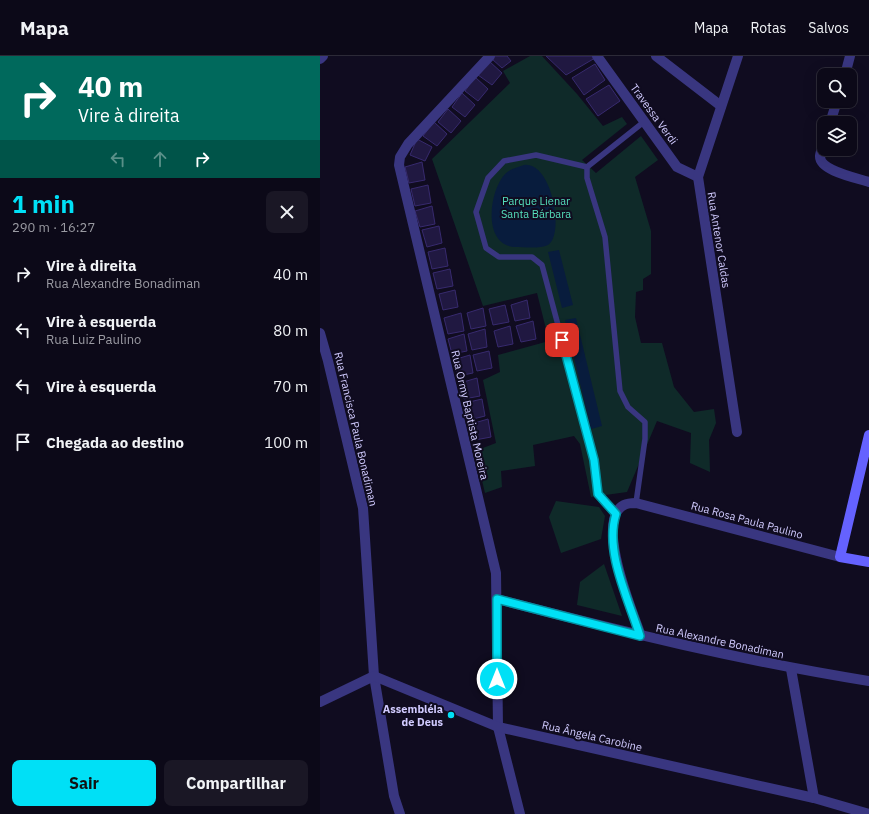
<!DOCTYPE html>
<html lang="pt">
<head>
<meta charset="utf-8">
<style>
  body { margin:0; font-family:"IBM Plex Sans",sans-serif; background:#1a1725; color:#f1f3f6; height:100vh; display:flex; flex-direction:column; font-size:15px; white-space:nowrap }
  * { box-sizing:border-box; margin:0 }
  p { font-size:13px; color:#9a9aa2 }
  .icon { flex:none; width:22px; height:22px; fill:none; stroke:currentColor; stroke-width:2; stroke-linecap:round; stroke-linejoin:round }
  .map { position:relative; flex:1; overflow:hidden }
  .side { display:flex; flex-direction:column; background:#0c0918; width:320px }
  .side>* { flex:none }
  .hud { background:#00695c; color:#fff; overflow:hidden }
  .fabs { position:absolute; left:497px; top:12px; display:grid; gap:8px }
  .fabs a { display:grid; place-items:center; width:40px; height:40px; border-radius:8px; background:#0c0918; box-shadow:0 4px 16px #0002,0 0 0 1px #2c2a37; font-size:20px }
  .pin { position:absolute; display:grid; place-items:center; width:34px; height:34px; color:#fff; margin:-17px; border-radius:8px; box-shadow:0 2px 6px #0006 }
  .me { position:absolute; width:44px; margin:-22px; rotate:0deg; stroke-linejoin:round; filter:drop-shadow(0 0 3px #0008) }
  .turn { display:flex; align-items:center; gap:14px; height:84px; padding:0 12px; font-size:18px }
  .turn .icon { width:52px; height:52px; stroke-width:2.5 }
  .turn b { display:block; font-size:28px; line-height:34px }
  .lanes { display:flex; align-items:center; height:38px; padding:0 12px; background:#0003; justify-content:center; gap:20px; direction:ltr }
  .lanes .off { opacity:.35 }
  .round { display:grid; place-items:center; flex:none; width:42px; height:42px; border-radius:8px; background:#1a1725 }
  .overview { display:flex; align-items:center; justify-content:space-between; height:68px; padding:0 12px }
  h1 { font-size:24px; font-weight:800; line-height:30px; color:#00e0f6 }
  .button { display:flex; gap:8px; margin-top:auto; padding:8px 12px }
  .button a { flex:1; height:46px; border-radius:8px; background:#00e0f6; color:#111; font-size:16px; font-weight:800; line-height:46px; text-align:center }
  .button a+a { background:#1a1725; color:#f1f3f6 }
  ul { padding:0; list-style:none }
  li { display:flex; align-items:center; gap:12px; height:56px; padding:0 12px }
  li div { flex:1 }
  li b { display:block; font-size:15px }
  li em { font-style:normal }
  header { display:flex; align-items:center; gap:24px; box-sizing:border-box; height:56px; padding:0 20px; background:#0c0918; border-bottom:1px solid #2c2a37 }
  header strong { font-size:19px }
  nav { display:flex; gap:22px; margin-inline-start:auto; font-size:14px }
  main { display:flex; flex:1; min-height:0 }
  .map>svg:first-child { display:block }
</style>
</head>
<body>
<header>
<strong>Mapa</strong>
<nav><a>Mapa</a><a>Rotas</a><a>Salvos</a></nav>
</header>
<main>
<section class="side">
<div class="hud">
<div class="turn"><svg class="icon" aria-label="right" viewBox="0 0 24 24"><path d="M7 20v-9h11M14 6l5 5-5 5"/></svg><div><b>40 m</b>Vire à direita</div></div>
<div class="lanes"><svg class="icon off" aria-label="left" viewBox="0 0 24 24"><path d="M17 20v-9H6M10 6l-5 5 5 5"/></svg><svg class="icon off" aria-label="ahead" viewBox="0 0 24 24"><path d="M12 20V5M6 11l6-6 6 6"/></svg><svg class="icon" aria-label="right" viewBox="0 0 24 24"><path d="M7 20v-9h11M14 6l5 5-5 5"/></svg></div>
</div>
<div class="overview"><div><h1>1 min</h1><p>290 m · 16:27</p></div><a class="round"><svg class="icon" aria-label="close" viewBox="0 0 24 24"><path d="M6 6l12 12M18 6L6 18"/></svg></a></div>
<ul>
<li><svg class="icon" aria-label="right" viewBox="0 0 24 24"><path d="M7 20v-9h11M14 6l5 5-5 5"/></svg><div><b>Vire à direita</b><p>Rua Alexandre Bonadiman</p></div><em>40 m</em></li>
<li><svg class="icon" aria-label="left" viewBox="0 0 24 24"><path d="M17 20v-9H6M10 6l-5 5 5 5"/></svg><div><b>Vire à esquerda</b><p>Rua Luiz Paulino</p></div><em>80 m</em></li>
<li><svg class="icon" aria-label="left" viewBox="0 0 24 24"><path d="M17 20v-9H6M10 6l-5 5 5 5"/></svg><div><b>Vire à esquerda</b></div><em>70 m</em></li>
<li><svg class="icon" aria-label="arrive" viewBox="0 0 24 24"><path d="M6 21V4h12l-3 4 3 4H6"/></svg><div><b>Chegada ao destino</b></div><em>100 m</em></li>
</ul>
<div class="button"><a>Sair</a><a>Compartilhar</a></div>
</section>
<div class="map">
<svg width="549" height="758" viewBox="0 0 549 758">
  <rect width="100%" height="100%" fill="#100c20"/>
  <g fill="#0f2a29">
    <path d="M210,0H222L257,38L283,70L302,61L307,68L262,104L276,117L321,80L338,104L315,121L331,175V218L323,223V234L316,236L315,261L321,287H342L354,331L374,356L394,353L396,367L389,384L390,416L370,407L371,377L337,365L307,436L271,441L260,388L254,380L213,389L215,410L181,415L182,431L165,437L155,395L176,387L163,324L180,316L178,299L229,285L217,237L163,250L112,103L190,27L183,15Z"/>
    <path d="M236,445L279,451L285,460L281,483L241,497L229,461Z"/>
    <path d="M284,508L302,560L257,549L260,526Z"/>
  </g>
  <g fill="#081c3d">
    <path d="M204,109C232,105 245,179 228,189C220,193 204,191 195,191C162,189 169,135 185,118C190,113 198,111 204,109Z"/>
    <path d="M239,194L253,249L242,252L228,196Z"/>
    <path d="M256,262L282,370L271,373L245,264Z"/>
  </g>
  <g fill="#201841" stroke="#372a6e">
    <path d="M175,0H187L191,5L182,12L172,3Z"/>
    <path d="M226,0H273L275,2L246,19Z"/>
    <path d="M169,5L182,17L172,29L158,19Z"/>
    <path d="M275,8L285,24L264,39L252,22Z"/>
    <path d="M155,21L168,33L158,45L145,35Z"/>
    <path d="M289,29L300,45L278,60L266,43Z"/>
    <path d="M142,37L155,49L145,61L132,51Z"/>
    <path d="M128,53L141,65L131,77L118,66Z"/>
    <path d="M114,66L127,78L117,90L103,80Z"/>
    <path d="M97,83L112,91L105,105L90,99Z"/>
    <path d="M102,106L105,124L89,127L85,111Z"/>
    <path d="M108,129L111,147L95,150L91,133Z"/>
    <path d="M112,150L115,168L100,171L95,155Z"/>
    <path d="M119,170L122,187L107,191L102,174Z"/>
    <path d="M125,192L128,210L112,213L108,196Z"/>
    <path d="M130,213L133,230L117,233L113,217Z"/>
    <path d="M135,234L138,251L123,254L119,238Z"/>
    <path d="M207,244L210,262L195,265L191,249Z"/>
    <path d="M185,249L189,266L173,269L169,253Z"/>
    <path d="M163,252L166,270L151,273L147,257Z"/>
    <path d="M141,257L144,275L128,278L124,262Z"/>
    <path d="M213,265L216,283L201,286L196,270Z"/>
    <path d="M190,270L193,288L178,291L174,275Z"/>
    <path d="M165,273L167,291L152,294L148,278Z"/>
    <path d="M144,278L147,295L132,298L128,283Z"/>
    <path d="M169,295L172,312L157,315L153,299Z"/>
    <path d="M150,299L153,317L138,320L133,304Z"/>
    <path d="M157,322L160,340L144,343L140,327Z"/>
    <path d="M162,343L165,360L149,364L145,347Z"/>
    <path d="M168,363L171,381L155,384L151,368Z"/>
  </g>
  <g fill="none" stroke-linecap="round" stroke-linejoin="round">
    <g stroke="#393680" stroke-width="5.5">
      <path d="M267,111L216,99L184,105L168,122L156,156L166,192L179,201H212L222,209L274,404L278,438L297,458"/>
      <path d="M316,447L325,383V366L308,351L300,335L285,181L267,122V111L325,65"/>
    </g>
    <g stroke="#393680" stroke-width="10">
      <path d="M170,0L88,88L80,101L79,109L176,517L178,671L200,758"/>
      <path d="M277,0L357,111L378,121"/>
      <path d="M336,0L401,50"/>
      <path d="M0,3L3,0"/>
      <path d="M525,19L530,0"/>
      <path d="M510,67L517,45"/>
      <path d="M504,88C503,91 500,96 500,100C499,115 537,122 549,126"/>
      <path d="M0,277L8,305L43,452L54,620L74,740L80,758"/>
      <path d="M417,376L378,121L418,0"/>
      <path d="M177,543C300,575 423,605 549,625"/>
      <path d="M321,580C313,557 274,464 304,449C308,447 312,447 316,447L520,501"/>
      <path d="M471,613L494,742"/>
      <path d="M0,646L54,620L178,671L494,742L549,758"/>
    </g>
    <path stroke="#6562ff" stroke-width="10" d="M549,379L520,501L549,506"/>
  </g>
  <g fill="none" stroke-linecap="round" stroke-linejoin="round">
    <defs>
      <path id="route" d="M177,623V543L320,580C309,544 284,495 296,458L278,438L274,404L242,284"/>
    </defs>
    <use href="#route" stroke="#0092a0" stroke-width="10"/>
    <use href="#route" stroke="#00e0f6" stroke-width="7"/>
  </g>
  <circle fill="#00e0f6" stroke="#100c20" stroke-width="1.5" cx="131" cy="659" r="4"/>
  <g text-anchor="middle" stroke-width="4" stroke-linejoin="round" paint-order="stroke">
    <g font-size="11" fill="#d1cbff" stroke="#100c20">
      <text transform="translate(334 58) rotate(54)" y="4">Travessa Verdi</text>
      <text transform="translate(399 184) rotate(81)" y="4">Rua Antenor Caldas</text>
      <text transform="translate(150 359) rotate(77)" y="4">Rua Ormy Baptista Moreira</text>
      <text transform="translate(36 373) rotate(77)" y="4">Rua Francisca Paula Bonadiman</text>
      <text transform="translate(427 464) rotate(15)" y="4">Rua Rosa Paula Paulino</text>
      <text transform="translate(400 585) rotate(12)" y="4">Rua Alexandre Bonadiman</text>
      <text transform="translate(272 680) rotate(13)" y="4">Rua Ângela Carobine</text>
    </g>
    <g font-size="11" fill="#56e0bd" stroke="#100c20">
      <text x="216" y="149">Parque Lienar<tspan x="216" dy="13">Santa Bárbara</tspan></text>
    </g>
    <g font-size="11" font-weight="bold" fill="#d1cbff" stroke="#100c20" text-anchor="end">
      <text x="123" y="657">Assembléia<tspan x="123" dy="13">de Deus</tspan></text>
    </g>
  </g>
</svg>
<div class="fabs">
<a><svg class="icon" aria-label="search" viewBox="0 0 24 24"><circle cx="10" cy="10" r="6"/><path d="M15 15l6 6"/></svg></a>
<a><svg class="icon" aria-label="layers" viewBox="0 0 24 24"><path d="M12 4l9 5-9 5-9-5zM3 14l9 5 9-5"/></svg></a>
</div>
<div class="pin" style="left:242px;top:284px;background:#d93025"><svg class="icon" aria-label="arrive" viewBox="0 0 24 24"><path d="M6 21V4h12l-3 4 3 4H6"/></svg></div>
<svg class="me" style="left:177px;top:623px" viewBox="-20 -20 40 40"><circle r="17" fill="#00e0f6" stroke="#fff" stroke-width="3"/><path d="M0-11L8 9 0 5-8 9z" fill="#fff"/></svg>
</div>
</main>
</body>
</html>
